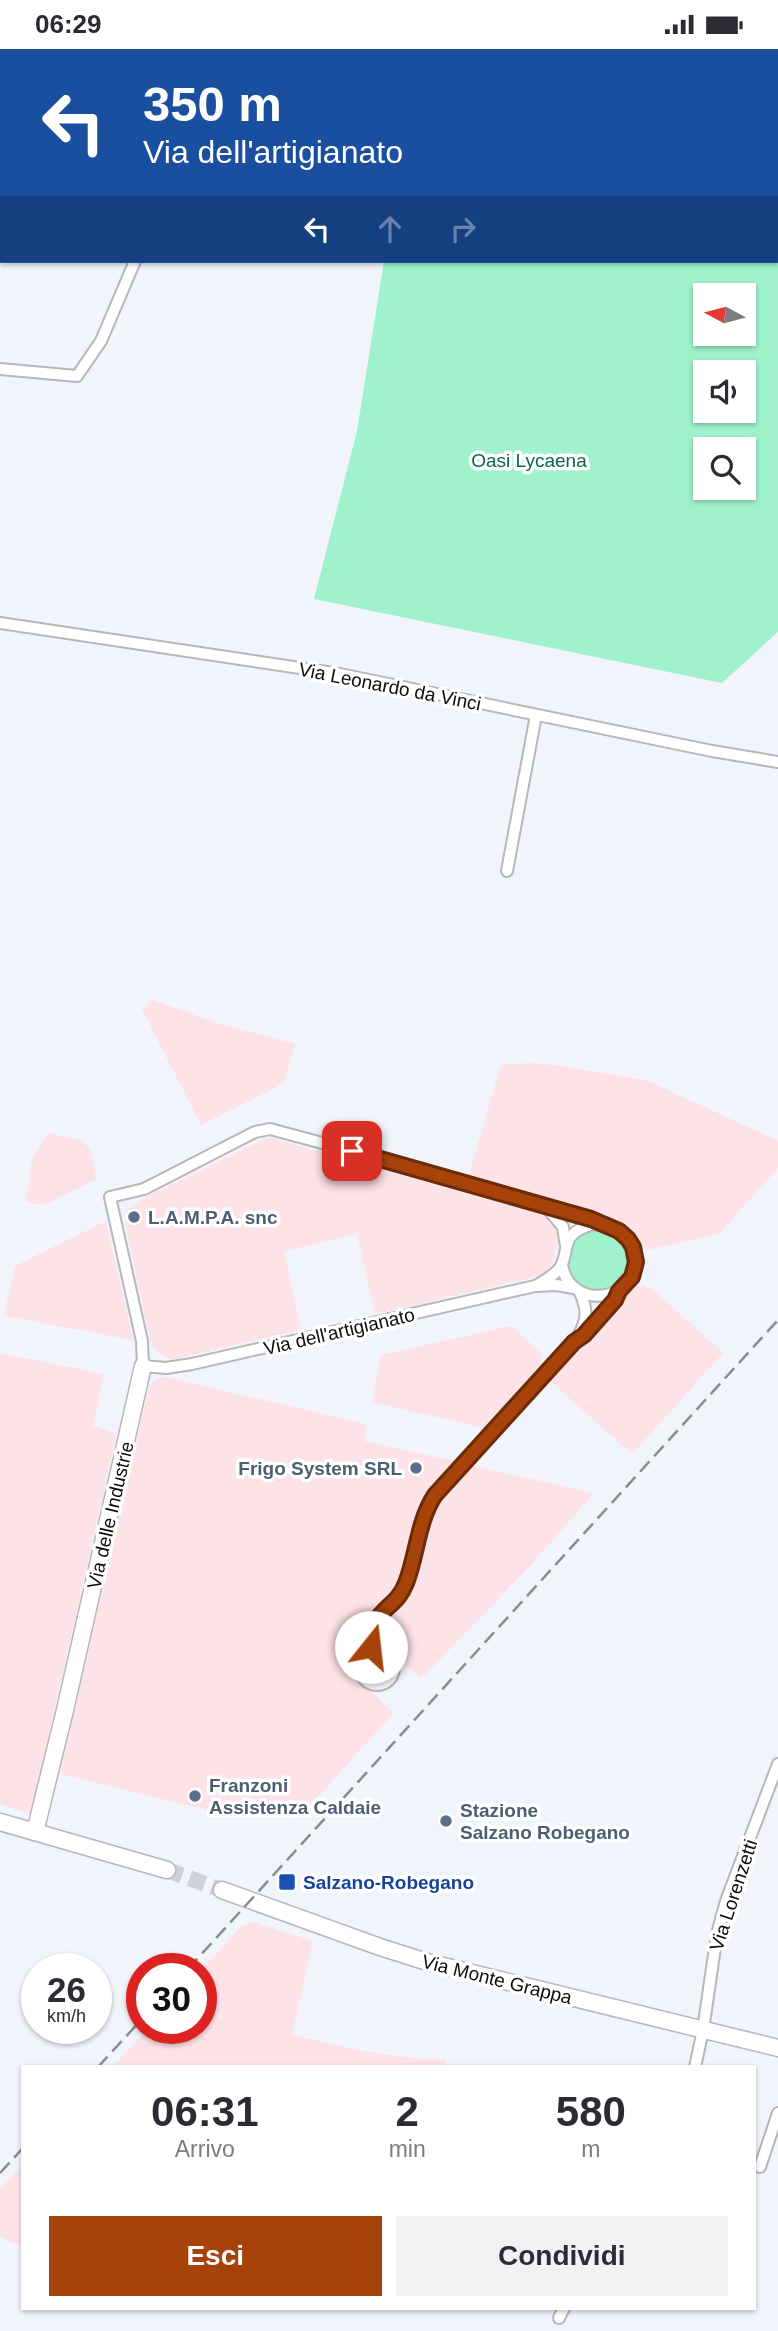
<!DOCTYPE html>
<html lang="it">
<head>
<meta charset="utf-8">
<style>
  body { margin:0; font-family:Helvetica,sans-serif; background:#f2f2f3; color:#2b2b33; height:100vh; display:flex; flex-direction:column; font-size:26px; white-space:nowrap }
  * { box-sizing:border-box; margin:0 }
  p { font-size:23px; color:#7c7c81 }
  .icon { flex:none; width:38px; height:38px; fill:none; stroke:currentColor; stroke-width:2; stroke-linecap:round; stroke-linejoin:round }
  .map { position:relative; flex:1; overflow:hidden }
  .side { position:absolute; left:21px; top:2016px; width:735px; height:245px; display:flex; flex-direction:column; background:#fff; border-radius:0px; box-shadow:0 2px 5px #0004 }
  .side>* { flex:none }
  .guide { position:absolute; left:0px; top:0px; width:779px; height:214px; box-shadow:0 2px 5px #0004; background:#1a4fa0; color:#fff; overflow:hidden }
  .needle { width:46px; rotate:277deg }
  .fabs { position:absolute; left:693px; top:234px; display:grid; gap:14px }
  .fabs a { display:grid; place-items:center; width:63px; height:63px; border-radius:0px; background:#fff; box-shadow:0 2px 5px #0004; font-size:35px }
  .speed { position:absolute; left:21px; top:1904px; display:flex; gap:14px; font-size:35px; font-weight:700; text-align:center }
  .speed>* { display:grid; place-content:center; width:91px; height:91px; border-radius:50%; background:#fff; box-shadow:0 2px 5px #0004; line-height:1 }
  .speed small { font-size:18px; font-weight:400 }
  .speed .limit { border:10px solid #d22; background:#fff; color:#111 }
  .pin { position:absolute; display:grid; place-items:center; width:60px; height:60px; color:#fff; margin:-30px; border-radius:14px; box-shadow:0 4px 10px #0006 }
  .me { position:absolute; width:77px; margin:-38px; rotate:16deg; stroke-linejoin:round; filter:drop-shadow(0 0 5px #0008) }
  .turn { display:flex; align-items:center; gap:24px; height:147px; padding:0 28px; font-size:32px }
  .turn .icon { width:91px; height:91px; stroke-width:2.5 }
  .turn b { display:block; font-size:49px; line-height:60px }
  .lanes { display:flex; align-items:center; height:66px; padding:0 28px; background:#0003; justify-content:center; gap:35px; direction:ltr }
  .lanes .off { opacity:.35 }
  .eta { display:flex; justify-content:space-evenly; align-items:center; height:119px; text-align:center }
  .eta b { font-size:42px; font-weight:800; line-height:49px }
  .primary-button { display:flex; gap:14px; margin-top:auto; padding:14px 28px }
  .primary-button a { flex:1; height:80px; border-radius:0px; background:#a6420a; color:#fff; font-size:28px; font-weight:800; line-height:80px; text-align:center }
  .primary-button a+a { background:#f2f2f3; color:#2b2b33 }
  .status { display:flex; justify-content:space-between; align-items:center; height:49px; padding:0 35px; background:#fff; direction:ltr }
  .status svg { height:19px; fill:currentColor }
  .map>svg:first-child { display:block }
</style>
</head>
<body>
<div class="status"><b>06:29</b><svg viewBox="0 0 49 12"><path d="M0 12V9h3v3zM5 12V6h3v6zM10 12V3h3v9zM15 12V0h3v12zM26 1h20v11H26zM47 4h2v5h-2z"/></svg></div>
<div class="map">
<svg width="778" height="2282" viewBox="0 0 778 2282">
  <rect width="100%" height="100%" fill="#f1f4fa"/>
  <g fill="#fde2e7">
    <path d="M151,951L224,976L295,995L284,1034L201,1076L142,960Z"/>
    <path d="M529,1014L562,1017L646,1031L778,1092V1119L719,1185L642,1202L635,1186L616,1171L468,1129L501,1016Z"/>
    <path d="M48,1084L81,1091L90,1100L97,1130L44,1156L26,1153L32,1111Z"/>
    <path d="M268,1088L543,1166L551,1170L558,1182L559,1190L552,1215L543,1226L375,1265L357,1185L284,1202L301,1281L175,1310L167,1309L153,1298L150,1290L125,1174L127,1162L135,1154Z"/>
    <path d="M106,1172L133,1291L4,1267L15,1217Z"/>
    <path d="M642,1236L650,1238L723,1304L632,1405L550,1332L633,1240Z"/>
    <path d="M511,1277L541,1304V1315L484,1379L372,1353L381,1306Z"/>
    <path d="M0,1304L104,1325L93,1377L112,1383L116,1387L31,1765L0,1755Z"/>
    <path d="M166,1328L366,1375L364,1392L454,1412L421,1453L398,1532L368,1569L353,1625L394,1664L304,1763L248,1748L228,1766L60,1725L149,1338L156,1330Z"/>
    <path d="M473,1417L594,1444L530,1517L421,1630L387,1599L381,1588L380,1578L412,1544L436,1460Z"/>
    <path d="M254,1873L310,1891L312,1897L292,1986L363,2002L420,2010L445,2011L446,2018H112L148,1979H201V1921L242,1877Z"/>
    <path d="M23,2115V2198L0,2188V2140Z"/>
  </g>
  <g fill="#9ff2cb" fill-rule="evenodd">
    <path d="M172,0H778V583L722,634L314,550L357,382L384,212H777V2H172ZM705,247H744V285H705ZM705,324H744V362H705ZM705,401H744V439H705Z"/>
    <circle cx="599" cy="1211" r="31"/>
    <circle cx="377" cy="1619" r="13"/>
  </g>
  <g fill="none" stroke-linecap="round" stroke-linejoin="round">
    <path stroke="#ced1d7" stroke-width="16" stroke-dasharray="16 8" stroke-linecap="butt" d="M167,1821L222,1841"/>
    <defs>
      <g id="street">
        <path d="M0,320L77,327L101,292L135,212"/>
        <path d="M0,574L340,625L712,702L778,713"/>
        <path d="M507,822L536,666"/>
        <path d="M546,1158L563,1178L566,1197"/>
        <path d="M536,1237C545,1231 556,1226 561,1217C569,1203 561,1187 585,1178C596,1173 610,1175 620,1182C627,1188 633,1196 635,1204C646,1250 571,1266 562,1216"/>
        <path d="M574,1239L556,1236L535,1237L192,1315L166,1319L143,1317L142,1292L110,1148L144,1140L255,1083L270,1080L427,1122L546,1158L559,1160L600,1175"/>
        <path d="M579,1285C588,1269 587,1260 580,1243"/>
        <circle cx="377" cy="1619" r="17"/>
        <path d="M372,1602C365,1567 391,1564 404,1538C419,1510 417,1473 435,1446L574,1293C590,1281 611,1261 619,1242"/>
        <path d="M695,2018L703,1981L717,1885L726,1852L778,1715"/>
        <path d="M760,2118L778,2064"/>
        <path d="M559,2269L564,2259"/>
      </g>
      <g id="secondary">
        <path d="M0,1773L167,1821"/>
        <path d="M35,1783L65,1661L143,1317"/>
        <path d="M222,1841L380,1898L427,1913L778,1999"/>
      </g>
    </defs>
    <use href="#street" stroke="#b5b7bd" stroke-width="14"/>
    <use href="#secondary" stroke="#b5b7bd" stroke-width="19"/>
    <use href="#street" stroke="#fff" stroke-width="10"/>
    <use href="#secondary" stroke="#fff" stroke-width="16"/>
    <g stroke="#898b8f" stroke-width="2.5" stroke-dasharray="14 7" stroke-linecap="butt">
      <path d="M188,1920L778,1271"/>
      <path d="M98,2018L142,1970"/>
      <path d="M0,2124L23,2099"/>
    </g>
  </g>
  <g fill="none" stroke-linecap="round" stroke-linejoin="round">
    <defs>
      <path id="route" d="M352,1102L591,1170L619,1182L628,1190L633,1198L636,1213L632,1228L619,1242L615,1251L584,1286L574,1293L435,1446C418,1471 417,1506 406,1534C395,1563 371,1557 371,1598"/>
    </defs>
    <use href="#route" stroke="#6c2b06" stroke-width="18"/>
    <use href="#route" stroke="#a6420a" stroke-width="12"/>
  </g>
  <g fill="#5c6f8a" stroke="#fff" stroke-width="2.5">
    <circle cx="134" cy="1168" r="7"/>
    <circle cx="416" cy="1419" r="7"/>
    <circle cx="195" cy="1747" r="7"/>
    <circle cx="446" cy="1772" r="7"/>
  </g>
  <rect fill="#1a4fb4" stroke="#fff" stroke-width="2.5" x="278" y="1824" width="18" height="18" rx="3.5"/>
  <g text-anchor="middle" stroke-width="7" stroke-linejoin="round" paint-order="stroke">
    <g font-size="19" fill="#0e6648" stroke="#fff">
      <text x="529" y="418">Oasi Lycaena</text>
    </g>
    <g font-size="19" fill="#0b0c0e" stroke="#fff">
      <text transform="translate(390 637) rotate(11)" y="7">Via Leonardo da Vinci</text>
      <text transform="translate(339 1282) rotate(-13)" y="7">Via dell'artigianato</text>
      <text transform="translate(110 1466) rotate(-77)" y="7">Via delle Industrie</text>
      <text transform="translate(733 1846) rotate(-72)" y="7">Via Lorenzetti</text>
      <text transform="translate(497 1930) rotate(14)" y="7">Via Monte Grappa</text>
    </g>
    <g font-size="19" font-weight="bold" fill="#4e5e75" stroke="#fff" text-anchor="start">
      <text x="148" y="1175">L.A.M.P.A. snc</text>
      <text x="402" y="1426" text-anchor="end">Frigo System SRL</text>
      <text x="209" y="1743">Franzoni<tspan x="209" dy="22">Assistenza Caldaie</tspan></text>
      <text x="460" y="1768">Stazione<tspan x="460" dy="22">Salzano Robegano</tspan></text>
    </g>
    <g font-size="19" font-weight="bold" fill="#164399" stroke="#fff" text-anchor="start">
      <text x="303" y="1840">Salzano-Robegano</text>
    </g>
  </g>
</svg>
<div class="fabs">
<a><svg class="needle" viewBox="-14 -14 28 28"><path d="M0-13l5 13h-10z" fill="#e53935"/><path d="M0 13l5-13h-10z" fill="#7c7c81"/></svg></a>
<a><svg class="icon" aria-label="sound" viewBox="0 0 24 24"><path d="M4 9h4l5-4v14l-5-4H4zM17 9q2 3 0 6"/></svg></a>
<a><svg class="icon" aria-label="search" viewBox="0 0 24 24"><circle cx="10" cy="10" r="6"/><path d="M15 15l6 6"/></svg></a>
</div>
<div class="speed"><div>26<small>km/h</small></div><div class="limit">30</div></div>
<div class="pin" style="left:352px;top:1102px;background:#d93025"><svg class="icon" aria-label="arrive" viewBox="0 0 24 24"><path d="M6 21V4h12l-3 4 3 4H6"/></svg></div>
<svg class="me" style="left:371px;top:1598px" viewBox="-20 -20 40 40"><circle r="19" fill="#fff"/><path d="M0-13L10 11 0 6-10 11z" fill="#a6420a"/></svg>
<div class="guide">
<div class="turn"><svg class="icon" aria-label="left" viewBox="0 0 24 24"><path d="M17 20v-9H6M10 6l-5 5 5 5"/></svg><div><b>350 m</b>Via dell'artigianato</div></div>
<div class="lanes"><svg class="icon" aria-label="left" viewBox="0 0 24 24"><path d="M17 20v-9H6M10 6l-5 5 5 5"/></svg><svg class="icon off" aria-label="ahead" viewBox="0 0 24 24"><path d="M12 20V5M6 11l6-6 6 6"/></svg><svg class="icon off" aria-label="right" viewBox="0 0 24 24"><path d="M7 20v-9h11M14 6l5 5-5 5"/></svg></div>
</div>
<section class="side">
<div class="eta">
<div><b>06:31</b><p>Arrivo</p></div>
<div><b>2</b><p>min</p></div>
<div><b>580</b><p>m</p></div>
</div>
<div class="primary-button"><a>Esci</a><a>Condividi</a></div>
</section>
</div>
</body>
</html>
